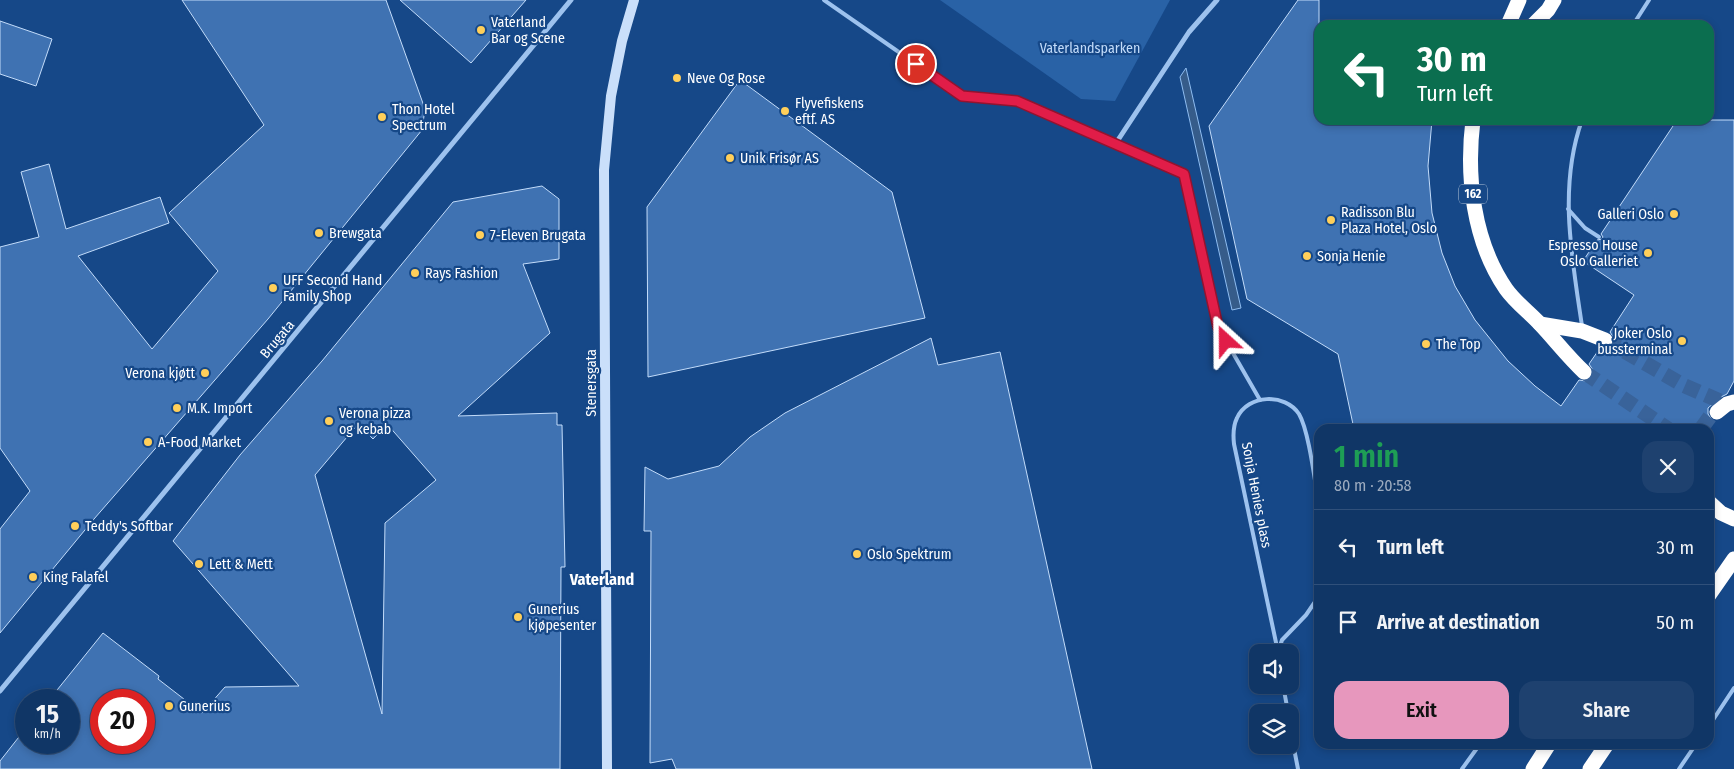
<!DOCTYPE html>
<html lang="en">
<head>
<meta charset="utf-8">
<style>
  body { margin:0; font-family:"Fira Sans Condensed",sans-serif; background:#1e416f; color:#f1f3f6; height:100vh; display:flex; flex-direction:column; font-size:19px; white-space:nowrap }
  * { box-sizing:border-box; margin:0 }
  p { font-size:16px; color:#9cabbf }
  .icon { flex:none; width:28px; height:28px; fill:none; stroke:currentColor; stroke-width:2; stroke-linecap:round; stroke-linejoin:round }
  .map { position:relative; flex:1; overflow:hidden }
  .panel { position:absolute; left:1314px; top:424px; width:400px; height:325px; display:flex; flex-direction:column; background:#103666; border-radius:15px; box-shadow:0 2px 8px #0003,0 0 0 1px #30507a }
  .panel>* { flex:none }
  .banner { position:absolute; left:1314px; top:20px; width:400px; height:105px; border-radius:15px; box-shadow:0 2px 8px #0003,0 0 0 1px #30507a; background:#0b6e4f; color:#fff; overflow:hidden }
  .fabs { position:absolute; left:1249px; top:644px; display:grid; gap:10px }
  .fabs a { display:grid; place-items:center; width:50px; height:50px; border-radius:10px; background:#103666; box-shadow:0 2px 8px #0003,0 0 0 1px #30507a; font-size:25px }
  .speed { position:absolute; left:15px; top:689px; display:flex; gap:10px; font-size:25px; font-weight:700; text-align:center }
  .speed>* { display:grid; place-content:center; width:65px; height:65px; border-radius:50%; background:#103666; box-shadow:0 2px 8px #0003,0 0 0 1px #30507a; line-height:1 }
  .speed small { font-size:12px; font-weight:400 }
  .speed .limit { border:8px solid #d22; background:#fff; color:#111 }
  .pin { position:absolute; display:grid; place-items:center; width:42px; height:42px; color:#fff; margin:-21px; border:2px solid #fff; border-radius:50%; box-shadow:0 1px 5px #0007 }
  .me { position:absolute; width:55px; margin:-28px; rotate:336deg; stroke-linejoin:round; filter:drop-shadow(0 0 4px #0008) }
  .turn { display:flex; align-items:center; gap:18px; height:105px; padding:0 20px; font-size:22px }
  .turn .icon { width:65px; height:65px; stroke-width:2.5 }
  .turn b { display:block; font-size:35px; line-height:42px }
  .round { display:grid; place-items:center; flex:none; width:52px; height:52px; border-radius:15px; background:#1e416f }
  .headline { display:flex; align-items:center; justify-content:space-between; height:85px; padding:0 20px }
  h1 { font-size:30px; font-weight:600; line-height:38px; color:#1e9e55 }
  .cta { display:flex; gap:10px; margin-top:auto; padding:10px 20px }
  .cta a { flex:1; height:58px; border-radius:15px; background:#e797bd; color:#111; font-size:20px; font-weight:600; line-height:58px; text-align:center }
  .cta a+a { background:#1e416f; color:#f1f3f6 }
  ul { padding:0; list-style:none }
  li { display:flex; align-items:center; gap:15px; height:75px; padding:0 20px; border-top:1px solid #30507a }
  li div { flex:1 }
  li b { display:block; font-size:19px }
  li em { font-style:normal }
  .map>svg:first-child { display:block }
</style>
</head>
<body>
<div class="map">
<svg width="1734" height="769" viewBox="0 0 1734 769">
  <rect width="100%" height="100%" fill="#164888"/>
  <path fill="#2962a6" d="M940,0H1170L1115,101L1081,99Z"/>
  <path fill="#365c8a" stroke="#8fbdf1" d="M1186,68L1241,308L1232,310L1180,77Z"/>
  <g fill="#3f72b2" stroke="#c3dcfa" fill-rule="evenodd">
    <path d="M182,0H386L425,109L422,130L268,319L94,519L0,633V529L30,491L0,448V247L39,237L21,172L49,164L66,229L160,197L169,223L78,256L152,349L218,271L169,213L264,125Z"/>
    <path d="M400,0H526L471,63Z"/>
    <path d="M1298,0H1319V120H1432L1428,166L1432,213L1442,253L1455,286L1475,320L1508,361L1535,386L1561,406L1579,380L1586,381L1591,378L1593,370L1589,364L1600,348L1607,349L1614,344V338L1610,332L1634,295L1583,261L1597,240L1602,239L1603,237L1601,234L1677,120H1734V381L1727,394L1721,397L1708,408V414L1712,420L1708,429H1354L1338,354L1247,299L1209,126Z"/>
    <path d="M0,21L52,39L36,86L0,74Z"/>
    <path d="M740,80L892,192L925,318L648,377L647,207Z"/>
    <path d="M542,186L559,199V259L523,264L550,333L458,416L557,413V425H562L565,567H561L560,769H0V761L26,728V742H69V700H49L103,633L159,676L158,679L202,713L225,687L299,686L173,541L240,455L322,361L453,202ZM358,424L373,439L387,424L436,480L385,523L382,714L315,475ZM101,700H144V742H101Z"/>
    <path d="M931,338L938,365L1000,352L1092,769H676L672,759L650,763L651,531H644L645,467L668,479L719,466L750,437L785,413Z"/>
  </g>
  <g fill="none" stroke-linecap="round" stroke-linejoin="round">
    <g stroke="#39639a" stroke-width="15" stroke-dasharray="15 8" stroke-linecap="butt">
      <path d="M1605,340L1683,385L1722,402"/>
      <path d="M1584,372L1668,429"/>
      <path d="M1701,429L1711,415L1717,412"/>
    </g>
    <g stroke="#9dc2ee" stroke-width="4">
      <path d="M824,0L962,96L1017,101L1184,174L1218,327L1260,400"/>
      <path d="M1633,25L1649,0"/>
      <path d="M1568,209L1585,228L1599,237"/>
      <path d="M1582,326C1572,258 1558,187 1582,120"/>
      <path d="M1278,652L1234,444C1233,435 1233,426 1237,418C1248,394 1285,393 1299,414C1309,431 1315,483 1319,505"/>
      <path d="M1278,652L1282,640L1306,615L1319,596"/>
      <path d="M1283,685L1288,712"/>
      <path d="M1709,726L1734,688"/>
      <path d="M1290,728L1298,769"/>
      <path d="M1462,769L1480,744"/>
      <path d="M1679,769L1696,744"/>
    </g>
    <g stroke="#9dc2ee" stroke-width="5">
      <path d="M1118,140L1189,32L1217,0"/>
      <path d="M0,691L571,0"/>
    </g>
    <path stroke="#cadffa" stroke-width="10" d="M607,769L604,170L611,96L622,41L634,0"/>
    <g stroke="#fff" stroke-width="15">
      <path d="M1508,25L1519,0"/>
      <path d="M1533,25L1548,10L1554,0"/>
      <path d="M1473,120C1466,176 1473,241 1506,289C1516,303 1529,312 1540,324C1555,340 1568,357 1584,372"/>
      <path d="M1540,324L1582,331L1605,340"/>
      <path d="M1717,412L1727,404L1734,402"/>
      <path d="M1709,502L1721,513L1734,519"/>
      <path d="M1709,595L1734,559"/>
      <path d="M1533,769L1549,744"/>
      <path d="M1590,769L1607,744"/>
    </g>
  </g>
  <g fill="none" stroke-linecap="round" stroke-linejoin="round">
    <defs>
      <path id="route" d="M916,64L962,96L1017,101L1184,174L1218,327L1226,341"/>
    </defs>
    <use href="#route" stroke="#92132f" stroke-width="12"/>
    <use href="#route" stroke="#e11d48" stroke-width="9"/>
  </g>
  <g fill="#ffcf5a" stroke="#164888" stroke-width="2">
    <circle cx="481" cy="30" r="5"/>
    <circle cx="677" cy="78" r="5"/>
    <circle cx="785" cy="111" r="5"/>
    <circle cx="382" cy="117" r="5"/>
    <circle cx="730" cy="158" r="5"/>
    <circle cx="1674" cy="214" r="5"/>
    <circle cx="1331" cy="220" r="5"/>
    <circle cx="319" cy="233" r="5"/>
    <circle cx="480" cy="235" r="5"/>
    <circle cx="1648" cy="253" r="5"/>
    <circle cx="1307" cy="256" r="5"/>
    <circle cx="415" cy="273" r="5"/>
    <circle cx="273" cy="288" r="5"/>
    <circle cx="1682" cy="341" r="5"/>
    <circle cx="1426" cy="344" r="5"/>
    <circle cx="205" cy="373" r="5"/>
    <circle cx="177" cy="408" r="5"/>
    <circle cx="329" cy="421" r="5"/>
    <circle cx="148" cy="442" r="5"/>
    <circle cx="75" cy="526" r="5"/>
    <circle cx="857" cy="554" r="5"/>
    <circle cx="199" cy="564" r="5"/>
    <circle cx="33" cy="577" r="5"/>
    <circle cx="518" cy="617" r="5"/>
    <circle cx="169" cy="706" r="5"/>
  </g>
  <g text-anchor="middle" stroke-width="4.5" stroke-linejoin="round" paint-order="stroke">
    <rect fill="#164888" stroke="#b9c8db" stroke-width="1" x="1459" y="184.5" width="28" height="19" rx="4"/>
    <g font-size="12" font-weight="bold" fill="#fff">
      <text x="1473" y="198">162</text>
    </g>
    <g font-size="14" fill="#fff" stroke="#164888" text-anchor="start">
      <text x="491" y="27">Vaterland<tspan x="491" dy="16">Bar og Scene</tspan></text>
      <text x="687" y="83">Neve Og Rose</text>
      <text x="795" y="108">Flyvefiskens<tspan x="795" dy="16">eftf. AS</tspan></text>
      <text x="392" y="114">Thon Hotel<tspan x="392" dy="16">Spectrum</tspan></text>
      <text x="740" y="163">Unik Frisør AS</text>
      <text x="1341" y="217">Radisson Blu<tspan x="1341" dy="16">Plaza Hotel, Oslo</tspan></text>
      <text x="1664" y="219" text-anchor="end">Galleri Oslo</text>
      <text x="329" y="238">Brewgata</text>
      <text x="490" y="240">7-Eleven Brugata</text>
      <text x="1638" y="250" text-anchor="end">Espresso House<tspan x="1638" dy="16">Oslo Galleriet</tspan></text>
      <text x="1317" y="261">Sonja Henie</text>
      <text x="425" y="278">Rays Fashion</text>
      <text x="283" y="285">UFF Second Hand<tspan x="283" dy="16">Family Shop</tspan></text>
      <text x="1672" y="338" text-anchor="end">Joker Oslo<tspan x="1672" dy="16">bussterminal</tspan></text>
      <text x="1436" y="349">The Top</text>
      <text x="195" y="378" text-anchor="end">Verona kjøtt</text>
      <text x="187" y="413">M.K. Import</text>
      <text x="339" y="418">Verona pizza<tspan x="339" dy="16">og kebab</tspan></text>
      <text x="158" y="447">A-Food Market</text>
      <text x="85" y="531">Teddy's Softbar</text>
      <text x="867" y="559">Oslo Spektrum</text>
      <text x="209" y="569">Lett &amp; Mett</text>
      <text x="43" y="582">King Falafel</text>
      <text x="528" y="614">Gunerius<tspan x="528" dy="16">kjøpesenter</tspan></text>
      <text x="179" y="711">Gunerius</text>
    </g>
    <g font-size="14" fill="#c3dcfa" stroke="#164888">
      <text x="1090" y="53">Vaterlandsparken</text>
    </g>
    <g font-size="14" fill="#fff" stroke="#164888">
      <text transform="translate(277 339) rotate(-50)" y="5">Brugata</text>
      <text transform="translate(591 383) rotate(-90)" y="5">Stenersgata</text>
      <text transform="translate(1257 495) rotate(79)" y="5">Sonja Henies plass</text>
    </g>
    <g font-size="16" font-weight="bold" fill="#fff" stroke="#164888">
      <text x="602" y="585">Vaterland</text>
    </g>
  </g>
</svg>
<div class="fabs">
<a><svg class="icon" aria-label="sound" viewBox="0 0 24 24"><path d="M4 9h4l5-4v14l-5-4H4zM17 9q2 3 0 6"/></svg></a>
<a><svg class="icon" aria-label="layers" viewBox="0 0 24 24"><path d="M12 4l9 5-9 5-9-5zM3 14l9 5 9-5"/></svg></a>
</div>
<div class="speed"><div>15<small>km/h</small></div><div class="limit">20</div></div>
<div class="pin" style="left:916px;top:64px;background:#d93025"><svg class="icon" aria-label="arrive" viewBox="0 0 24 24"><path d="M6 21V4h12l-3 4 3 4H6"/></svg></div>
<svg class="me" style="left:1226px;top:341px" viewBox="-20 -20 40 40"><path d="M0-17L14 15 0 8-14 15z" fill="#e11d48" stroke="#fff" stroke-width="4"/></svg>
<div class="banner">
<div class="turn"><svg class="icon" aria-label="left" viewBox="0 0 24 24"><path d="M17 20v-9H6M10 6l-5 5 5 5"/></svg><div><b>30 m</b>Turn left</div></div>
</div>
<section class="panel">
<div class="headline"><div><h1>1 min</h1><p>80 m · 20:58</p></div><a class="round"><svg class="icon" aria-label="close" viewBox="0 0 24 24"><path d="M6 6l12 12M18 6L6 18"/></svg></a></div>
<ul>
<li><svg class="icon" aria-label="left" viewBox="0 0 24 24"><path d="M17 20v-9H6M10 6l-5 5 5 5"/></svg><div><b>Turn left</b></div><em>30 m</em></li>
<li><svg class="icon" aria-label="arrive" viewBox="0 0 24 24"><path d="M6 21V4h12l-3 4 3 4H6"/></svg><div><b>Arrive at destination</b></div><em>50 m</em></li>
</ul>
<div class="cta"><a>Exit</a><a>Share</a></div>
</section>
</div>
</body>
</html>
